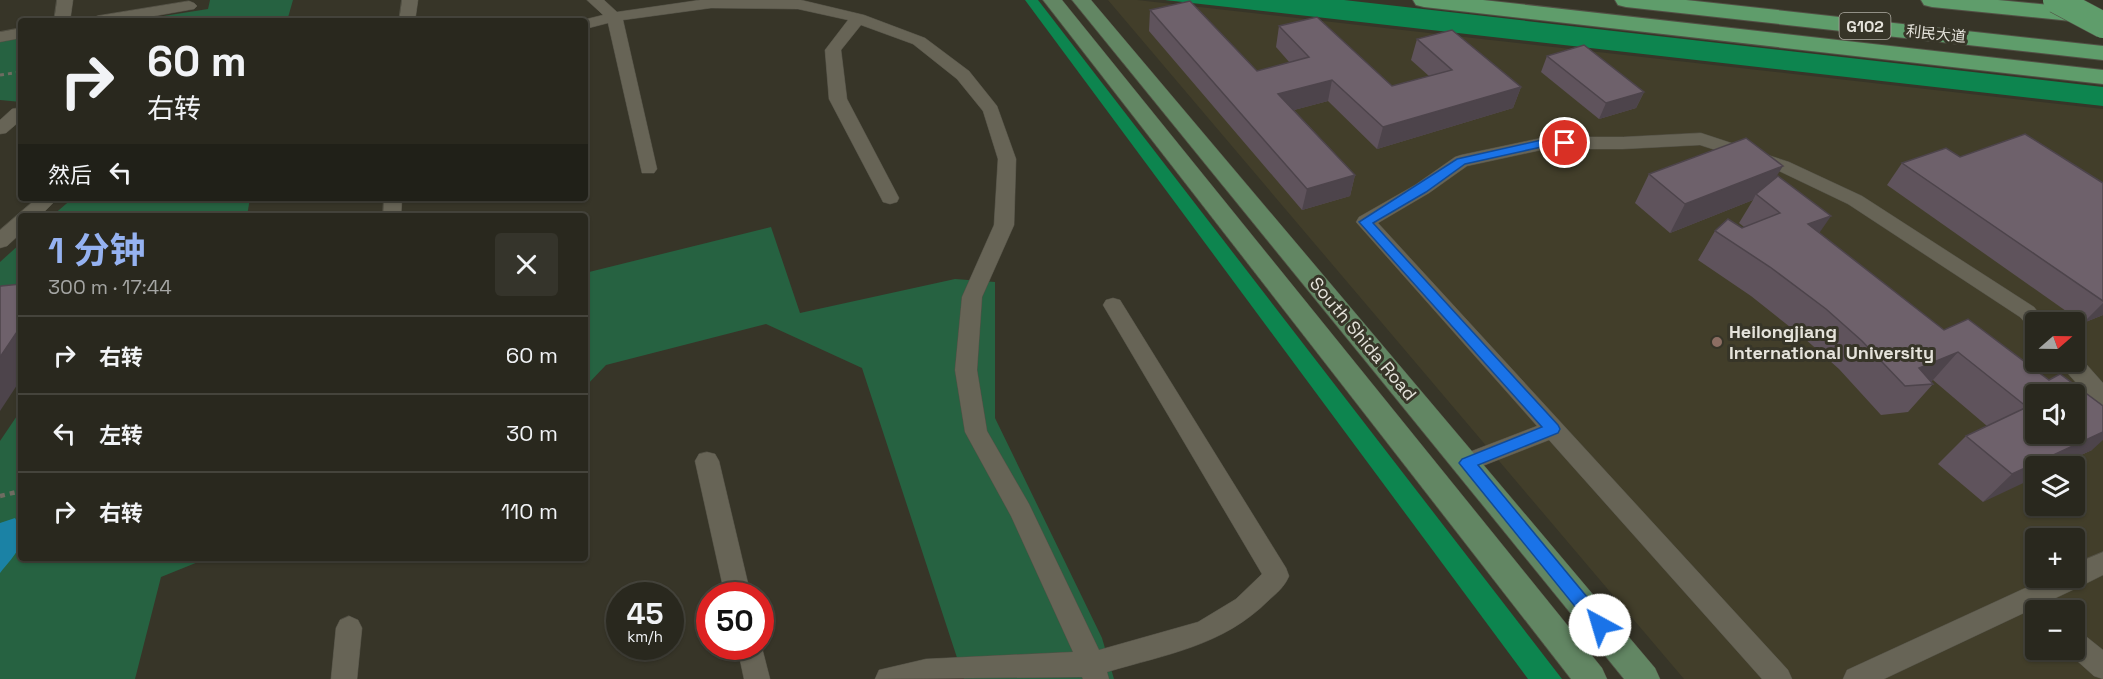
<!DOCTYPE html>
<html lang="zh">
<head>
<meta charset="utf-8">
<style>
  body { margin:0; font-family:"Space Grotesk","Noto Sans SC",sans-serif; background:#35342b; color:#f1f3f6; height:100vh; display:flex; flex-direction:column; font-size:22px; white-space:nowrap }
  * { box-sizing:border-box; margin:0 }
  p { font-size:20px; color:#a5a6a4 }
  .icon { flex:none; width:33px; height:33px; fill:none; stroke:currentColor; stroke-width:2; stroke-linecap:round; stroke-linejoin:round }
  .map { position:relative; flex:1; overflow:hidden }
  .details { position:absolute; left:18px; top:213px; width:570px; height:348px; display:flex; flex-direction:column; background:#29281e; border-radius:6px; box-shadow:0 2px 4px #0004,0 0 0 2px #45443c }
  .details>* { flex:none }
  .top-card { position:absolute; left:18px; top:18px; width:570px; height:183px; border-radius:6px; box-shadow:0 2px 4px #0004,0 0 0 2px #45443c; background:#29281e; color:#f1f3f6; overflow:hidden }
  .needle { width:39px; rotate:70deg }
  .fabs { position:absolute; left:2025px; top:312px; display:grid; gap:12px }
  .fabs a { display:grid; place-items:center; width:60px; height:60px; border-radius:6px; background:#29281e; box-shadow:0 2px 4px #0004,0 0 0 2px #45443c; font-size:30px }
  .speed { position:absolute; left:606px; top:582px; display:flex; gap:12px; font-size:30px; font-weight:700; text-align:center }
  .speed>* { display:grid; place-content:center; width:78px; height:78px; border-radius:50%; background:#29281e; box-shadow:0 2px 4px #0004,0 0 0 2px #45443c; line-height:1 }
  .speed small { font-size:15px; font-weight:400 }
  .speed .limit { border:9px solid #d22; background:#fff; color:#111 }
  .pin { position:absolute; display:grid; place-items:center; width:51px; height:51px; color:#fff; margin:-26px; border:3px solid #fff; border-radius:50%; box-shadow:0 2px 6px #0007 }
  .me { position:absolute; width:66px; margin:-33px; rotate:321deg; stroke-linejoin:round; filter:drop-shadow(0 0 4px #0008) }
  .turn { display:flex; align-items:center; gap:21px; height:126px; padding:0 30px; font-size:27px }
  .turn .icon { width:78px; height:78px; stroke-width:2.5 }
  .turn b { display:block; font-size:42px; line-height:51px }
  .then { display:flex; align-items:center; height:57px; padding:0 30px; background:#0003; gap:12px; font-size:22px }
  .round { display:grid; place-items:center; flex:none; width:63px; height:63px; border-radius:6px; background:#35342b }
  .head { display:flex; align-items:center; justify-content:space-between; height:102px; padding:0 30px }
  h1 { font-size:36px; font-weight:700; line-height:45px; color:#95b2f1 }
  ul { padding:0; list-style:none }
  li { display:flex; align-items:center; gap:18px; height:78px; padding:0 30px; border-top:2px solid #45443c }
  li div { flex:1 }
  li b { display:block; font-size:22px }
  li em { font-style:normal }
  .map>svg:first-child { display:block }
</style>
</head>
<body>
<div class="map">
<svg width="2103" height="679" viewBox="0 0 2103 679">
  <rect width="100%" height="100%" fill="#373528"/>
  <path fill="#423e2a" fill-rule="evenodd" d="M1108,0H1137L2103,109V679H1684ZM2036,322H2074V362H2036ZM2036,394H2074V434H2036ZM2036,466H2074V506H2036ZM2036,538H2074V578H2036ZM2036,610H2074V650H2036Z"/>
  <g fill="#266241">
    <path d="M210,0H293L287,21H132L208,9Z"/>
    <path d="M21,38V102L0,100V41Z"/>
    <path d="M73,198H250L247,216H52Z"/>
    <path d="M771,227L800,313L955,279L995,282V418L1102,638L1114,679H964L862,368L766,324L606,365L585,387V273Z"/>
    <path d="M21,243V290H0V262Z"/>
    <path d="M21,410V558H208L161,577L135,679H0V441Z"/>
  </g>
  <g fill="#0d854f">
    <path d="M1025,0H1038L1562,679H1528Z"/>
    <path d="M1165,0H1344L2103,87V106Z"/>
  </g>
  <path fill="#1b82a5" d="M15,518C30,543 15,554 0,573V523Z"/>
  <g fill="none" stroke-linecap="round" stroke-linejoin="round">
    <defs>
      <g id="minor">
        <path d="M57,0H73L70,21H54Z"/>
        <path d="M402,0H418L415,21H399Z"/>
        <path d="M587,0H604L617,12L700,0H801L864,15L925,38L969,71L997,106L1016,159L1014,225L982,297L977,370L987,431L1029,504L1099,650L1198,622L1236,599L1262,574L1103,305L1106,300L1113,298L1120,300L1286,568L1289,576C1285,586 1277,593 1269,600C1223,646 1167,654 1107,672L1109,679H1083L1082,677L875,679L879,670L926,659L1073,652L1011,516L965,432L955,370L962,297L994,225L998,159L983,111L957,79L913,44L861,25L841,50L847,99L899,198L897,202L890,204L883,202L881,198L829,99L825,50L848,20L798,9L711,8L623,20L657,169L654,173H642L608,23L585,29V21H579L603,15Z"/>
        <path d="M189,1L194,3L197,6L194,9L126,21H89L97,16Z"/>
        <path d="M21,28V38L0,42V32Z"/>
        <path d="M18,108H21V120L6,133L0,134V120L12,109Z"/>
        <path d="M1701,133L1789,162L1862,196L2034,307L2046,322H2036V329L2029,327L2020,317L1848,204L1777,170L1700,145L1623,149H1546L1467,166L1429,193L1378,223L1788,670L1792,679H1762L1549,440L1467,472L1459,470L1455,463L1459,456L1537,426L1356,222L1359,217L1415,185L1455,157L1461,155L1546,137H1623Z"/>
        <path d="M37,198H58L40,216H21V233L7,246L0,248V230Z"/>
        <path d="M384,198H402L401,216H383Z"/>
        <path d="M2074,355L2079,356L2103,383V407L2095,404L2063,368L2061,362H2074Z"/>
        <path d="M707,452L715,454L719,461L751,596H725L695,461L699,454Z"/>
        <path d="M2103,552V575L2081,586L1884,679H1843L1847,670L2047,578H2074V564Z"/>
        <path d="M349,616L358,620L362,628L357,679H331L336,628L340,620Z"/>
        <path d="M2074,630L2083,634L2103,650V679L2094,676L2065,650H2074Z"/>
        <path d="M760,640L770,679H744L737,646H760Z"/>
      </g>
      <g id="major">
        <path d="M1043,0H1062L1602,668L1607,679H1571Z"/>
        <path d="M1072,0H1091L1655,668L1660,679H1624Z"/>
      </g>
      <g id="highway">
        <path d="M1413,0H1483L2103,70V84L1424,7L1416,5Z"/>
        <path d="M1615,0H1686L2103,46V60L1626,7L1618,5Z"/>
        <path d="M1921,0H1998L2091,9L2099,11L2102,16L2099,21L2091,23L1932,7L1924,5Z"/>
      </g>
    </defs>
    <use href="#minor" stroke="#525045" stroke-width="1"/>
    <use href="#major" stroke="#525045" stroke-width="1"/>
    <use href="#highway" stroke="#525045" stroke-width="2"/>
    <path stroke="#6e6c61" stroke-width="3" stroke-dasharray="4 4" stroke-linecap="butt" d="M0,75L21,72"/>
    <g stroke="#6e6c61" stroke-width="4.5" stroke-dasharray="5 5" stroke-linecap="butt">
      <path d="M585,326L589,324"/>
      <path d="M0,496L21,491"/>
    </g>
    <use href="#minor" fill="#676456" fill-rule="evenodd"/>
    <use href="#major" fill="#628663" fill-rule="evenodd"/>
    <use href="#highway" fill="#5f9d6b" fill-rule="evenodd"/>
    <defs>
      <path id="highway-bridge" d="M2056,0L2103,25"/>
    </defs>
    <use href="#highway-bridge" stroke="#525045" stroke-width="27" stroke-linecap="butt"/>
    <use href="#highway-bridge" stroke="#5f9d6b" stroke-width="26"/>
  </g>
  <g fill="#5f535c">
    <path d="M1150,10L1257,71L1290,63L1276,47L1279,26L1392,86L1429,76L1411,60L1417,39L1521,87L1513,108L1377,149L1328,101L1294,110L1355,175L1350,196L1302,210L1149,31Z"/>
    <path d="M1547,56L1644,92L1636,108L1599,119L1541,72Z"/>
    <path d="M1960,157L2103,183V315L2083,323L1887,185L1902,163Z"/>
    <path d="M1649,174L1777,177L1819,233L2092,450L2057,466H2036L1983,502L1938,464L1966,436L1987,426L1933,380L1931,381L1933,384L1908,412L1881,415L1839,369L1804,338L1751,296L1698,260L1715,231L1744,227L1739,223L1753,200L1670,233L1635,203Z"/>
  </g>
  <g fill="#4d444b">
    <path d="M1332,80L1328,101L1275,115L1278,94Z"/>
    <path d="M1521,87L1513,108L1377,149L1383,127Z"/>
    <path d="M1644,92L1636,108L1599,119L1606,103Z"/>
    <path d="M1783,166L1765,195L1756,194L1753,200L1670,233L1685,204Z"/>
    <path d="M1355,175L1350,196L1302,210L1307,189Z"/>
    <path d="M1831,216L1811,245L1808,224Z"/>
    <path d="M2103,303V315L2083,323Z"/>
    <path d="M21,326V379L0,411V357Z"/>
    <path d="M1958,352L1933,380L1922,385L1919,368Z"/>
    <path d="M2103,432V440L2092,450L2057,466H2036V477L1983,502L2012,474Z"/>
  </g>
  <g fill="#6e616b" stroke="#4d444b" stroke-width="1.5" fill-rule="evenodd">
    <path d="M1190,1L1257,71L1309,57L1279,26L1317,17L1392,86L1452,70L1417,39L1452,30L1521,87L1383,127L1332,80L1278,94L1355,175L1307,189L1150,10Z"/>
    <path d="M1584,45L1644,92L1606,103L1547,56Z"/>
    <path d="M2025,134L2103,183V301L1902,163L1946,148L1960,157Z"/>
    <path d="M1746,138L1783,166L1685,204L1649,174Z"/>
    <path d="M1778,176L1831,216L1808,224L1944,330L1968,319L2049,380L2060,374L2103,406V432L2012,474L1966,436L2027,407L1958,352L1919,368L1933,384L1905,386L1862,341L1826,309L1770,267L1715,231L1728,219L1742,228L1780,213L1756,194ZM2036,394H2074V434H2036Z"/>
    <path d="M21,284V326L0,357V287L1,286Z"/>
  </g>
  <path fill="#1a73e8" stroke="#114b97" stroke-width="1.5" d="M1546,139H1565L1571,143L1565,146H1546L1465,164L1426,192L1373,223L1558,425L1560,429L1558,433L1478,465L1606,620L1608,625L1606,630L1600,633L1594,630L1459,463L1462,459L1542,427L1359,222L1457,159Z"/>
  <circle fill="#8d6e63" stroke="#373528" stroke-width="2" cx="1717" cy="342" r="6"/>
  <g text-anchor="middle" stroke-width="6" stroke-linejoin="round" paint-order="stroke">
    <g font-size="15" fill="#e5e3db" stroke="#373528">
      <text transform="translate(1936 34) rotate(6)" y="5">利民大道</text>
    </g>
    <rect fill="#373528" stroke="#b1afa5" stroke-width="1.5" x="1839.5" y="13" width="51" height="26" rx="4.5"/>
    <g font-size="16" font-weight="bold" fill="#e5e3db">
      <text x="1865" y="32">G102</text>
    </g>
    <g font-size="18" font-weight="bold" fill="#e5e3db" stroke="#373528" text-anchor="start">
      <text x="1729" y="338">Heilongjiang<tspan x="1729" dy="21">International University</tspan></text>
    </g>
    <g font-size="18" fill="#e5e3db" stroke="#373528">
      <text transform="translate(1363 339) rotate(50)" y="6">South Shida Road</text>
    </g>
  </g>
</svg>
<div class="fabs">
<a><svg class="needle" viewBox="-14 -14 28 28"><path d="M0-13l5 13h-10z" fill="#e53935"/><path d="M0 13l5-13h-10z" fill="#a5a6a4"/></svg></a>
<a><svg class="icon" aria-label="sound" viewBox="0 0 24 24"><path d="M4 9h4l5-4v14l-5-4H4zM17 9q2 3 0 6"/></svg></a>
<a><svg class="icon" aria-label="layers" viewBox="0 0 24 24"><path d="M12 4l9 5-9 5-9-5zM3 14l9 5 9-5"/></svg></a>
<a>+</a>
<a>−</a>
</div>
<div class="speed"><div>45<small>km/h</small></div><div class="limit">50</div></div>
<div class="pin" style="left:1565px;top:143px;background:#d93025"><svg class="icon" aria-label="arrive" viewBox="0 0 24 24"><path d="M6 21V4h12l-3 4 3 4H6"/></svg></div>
<svg class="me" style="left:1600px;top:625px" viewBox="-20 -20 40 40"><circle r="19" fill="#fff"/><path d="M0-13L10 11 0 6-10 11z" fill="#1a73e8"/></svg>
<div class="top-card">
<div class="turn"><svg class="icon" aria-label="right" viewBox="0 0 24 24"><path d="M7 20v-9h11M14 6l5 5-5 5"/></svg><div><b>60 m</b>右转</div></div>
<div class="then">然后<svg class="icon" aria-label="left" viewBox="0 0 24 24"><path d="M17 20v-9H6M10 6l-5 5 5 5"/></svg></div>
</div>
<section class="details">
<div class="head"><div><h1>1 分钟</h1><p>300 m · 17:44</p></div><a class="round"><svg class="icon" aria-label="close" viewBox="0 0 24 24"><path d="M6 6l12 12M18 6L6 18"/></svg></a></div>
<ul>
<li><svg class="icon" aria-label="right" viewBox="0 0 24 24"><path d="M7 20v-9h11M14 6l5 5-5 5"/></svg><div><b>右转</b></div><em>60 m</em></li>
<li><svg class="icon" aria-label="left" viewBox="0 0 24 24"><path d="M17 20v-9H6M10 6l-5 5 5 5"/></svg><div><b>左转</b></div><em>30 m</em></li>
<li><svg class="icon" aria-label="right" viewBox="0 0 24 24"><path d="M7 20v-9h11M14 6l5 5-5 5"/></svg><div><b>右转</b></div><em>110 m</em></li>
</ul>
</section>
</div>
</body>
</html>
